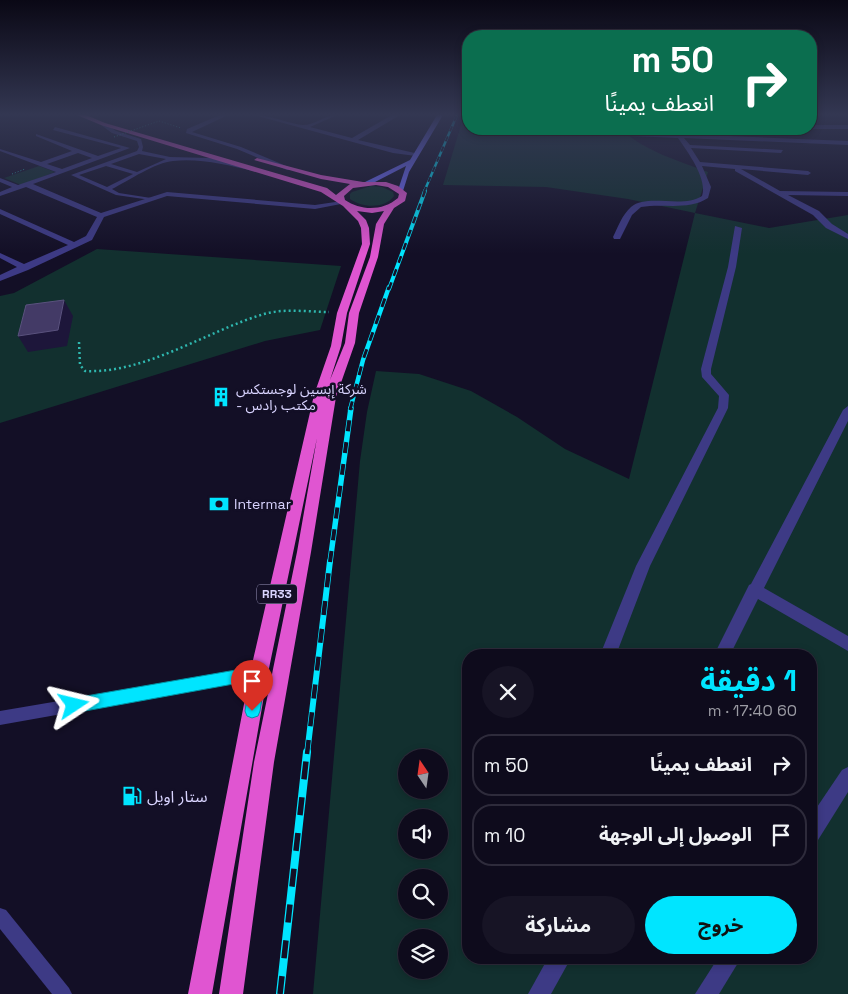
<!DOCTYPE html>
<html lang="ar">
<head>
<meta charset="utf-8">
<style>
  body { margin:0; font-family:"Space Grotesk","Noto Sans Arabic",sans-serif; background:#171425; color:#f1f3f6; direction:rtl; height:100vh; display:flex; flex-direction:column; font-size:19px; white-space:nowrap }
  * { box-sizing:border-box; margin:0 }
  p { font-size:16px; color:#9b9ba3 }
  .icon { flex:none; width:28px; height:28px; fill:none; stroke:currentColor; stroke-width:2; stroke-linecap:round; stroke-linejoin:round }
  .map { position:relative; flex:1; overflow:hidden; direction:ltr }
  .sheet { position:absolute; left:462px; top:649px; width:355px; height:315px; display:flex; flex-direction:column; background:#0e0b1c; border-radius:20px; box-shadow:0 2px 8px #0003,0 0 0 1px #2e2b3b; direction:rtl }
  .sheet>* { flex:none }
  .banner { position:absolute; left:462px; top:30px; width:355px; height:105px; border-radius:20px; box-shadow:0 2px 8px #0003,0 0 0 1px #2e2b3b; direction:rtl; background:#0b6e4f; color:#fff; overflow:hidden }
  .needle { width:32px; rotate:347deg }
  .buttons { position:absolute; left:398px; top:749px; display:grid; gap:10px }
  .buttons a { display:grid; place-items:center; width:50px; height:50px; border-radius:50%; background:#0e0b1c; box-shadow:0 2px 8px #0003,0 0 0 1px #2e2b3b; font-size:25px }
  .pin { position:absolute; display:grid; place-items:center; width:42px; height:42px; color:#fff; margin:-51px -21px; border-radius:50% 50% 50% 0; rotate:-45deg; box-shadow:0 0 5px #0007 }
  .pin .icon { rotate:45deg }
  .me { position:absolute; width:55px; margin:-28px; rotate:80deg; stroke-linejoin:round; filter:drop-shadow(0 0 4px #0008) }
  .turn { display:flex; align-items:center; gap:18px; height:105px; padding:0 20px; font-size:22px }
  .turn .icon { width:65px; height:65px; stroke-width:2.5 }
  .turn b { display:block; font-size:35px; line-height:42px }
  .round { display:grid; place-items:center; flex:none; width:52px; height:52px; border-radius:26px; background:#171425 }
  .headline { display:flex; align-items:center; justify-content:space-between; height:85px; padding:0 20px }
  h1 { font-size:30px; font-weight:700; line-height:38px; color:#00e5ff }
  .primary-button { display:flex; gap:10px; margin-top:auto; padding:10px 20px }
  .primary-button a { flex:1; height:58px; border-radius:30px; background:#00e5ff; color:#111; font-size:20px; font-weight:700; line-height:58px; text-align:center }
  .primary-button a+a { background:#171425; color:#f1f3f6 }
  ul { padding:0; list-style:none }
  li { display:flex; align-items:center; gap:15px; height:62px; margin:0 10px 8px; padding:0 10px; border:2px solid #2e2b3b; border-radius:20px }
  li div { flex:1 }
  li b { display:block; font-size:19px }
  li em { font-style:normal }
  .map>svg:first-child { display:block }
</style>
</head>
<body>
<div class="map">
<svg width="848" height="994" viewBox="0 0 848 994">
  <rect width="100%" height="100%" fill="#130f26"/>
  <g fill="#12302f" fill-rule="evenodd">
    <path d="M464,115H469V129H621C644,151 679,161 708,172L695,213L769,228L848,215V994H313L360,461L367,412L376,371L419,374L471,391L517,417L565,449L629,479L695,213L628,199L546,187L443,185ZM469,655H811V958H469ZM406,758H439V790H406ZM406,818H439V850H406ZM406,878H439V910H406ZM406,938H439V970H406Z"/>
    <path d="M39,166L55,172L21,185L4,178Z"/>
    <path d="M371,186L382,187L393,192L394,196C385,209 362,208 350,199V194L352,192Z"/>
    <path d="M97,249L341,266L320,330L265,341L0,423V296L14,293Z"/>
  </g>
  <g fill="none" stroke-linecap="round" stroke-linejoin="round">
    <g stroke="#2fb8b0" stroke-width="1" stroke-dasharray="1 2" stroke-linecap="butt">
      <path d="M159,121L181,128"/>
      <path d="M12,174L25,169"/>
    </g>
    <path stroke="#2fb8b0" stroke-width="2.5" stroke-dasharray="2 3" stroke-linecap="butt" d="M79,342L80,365L85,371C145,374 207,331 264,314C285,308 308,312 329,312"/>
    <g fill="#3d3a85" fill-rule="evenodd">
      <path d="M101,123H105L116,131L141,139L143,147L142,151L170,157L210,158L256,169L253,171C227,165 200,158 173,161C156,162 128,181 112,189L119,193L151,198V200L116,195L71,175L137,151L139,147L137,141L112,133L101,125ZM139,154L166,159L137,172L111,164ZM106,166L133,174L107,187L79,175Z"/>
      <path d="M259,667L263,669L265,673L263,677L259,679L0,725V711Z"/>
      <path d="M0,908L6,910L69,988L72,994H52L0,929Z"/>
    </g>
    <g fill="#3d3a85" fill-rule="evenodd">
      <path d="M220,115H228L192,132L241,147L291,168V170H287L237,149L186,133L187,129Z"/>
      <path d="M254,115C271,115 286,123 302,125C313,126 325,115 337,115L310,127L352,138L392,115H400L358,140L419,154L416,156L393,153Z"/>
      <rect x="811" y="125" width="37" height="4"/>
      <path d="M55,127L130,148L33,184L101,213L167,192L315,205L342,201L346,203L315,209L167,196L104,217L92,240L28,270L0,281V275L17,267L0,258V253L24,264L68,245L0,214V209L74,242L86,236L97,217L26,187L0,196V192L12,187L0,182V178L18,185L56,172L0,151V149L41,162L72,151L36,136V134L98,156L121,148L53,130ZM78,153L92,158L62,169L47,164Z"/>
      <path d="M677,131L681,134L848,141V145L684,138L690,145L783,150L781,153L691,148L700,162L808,171L811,173L808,175L741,169L780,191L848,192V196L788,195L819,211L832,224L848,234V239L826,228L813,215L735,171V169L702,166L711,187L708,198C688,211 663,203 641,207L632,215L620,239H614L613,237C618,227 622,215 631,207C648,193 682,209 702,196C708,179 687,151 678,138L631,136L628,134L631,132L675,134Z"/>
      <path d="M735,226L742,228L736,267L711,369V374L729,395L728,408L650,566L616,655H600L636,566L718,408L719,396L702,377L701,369L728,267Z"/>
      <path d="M848,406V421L764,588L848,636V651L758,599L730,655H714L749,585L751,584L843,410Z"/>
      <path d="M848,767V792L818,840L811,842V816L842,770Z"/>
      <path d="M548,958H571L551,994H528Z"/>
      <path d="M718,958H741L719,994H695Z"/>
    </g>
    <path fill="#6f6bff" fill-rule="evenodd" d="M437,115H443L409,172L403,191L398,190L406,166L375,182L365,184V182L410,160Z"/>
    <path fill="#e055d1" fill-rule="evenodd" d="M77,115H86L105,123L327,188L336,195L350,184L321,179L254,160L257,158L321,175L363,182H386L398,186L407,193L405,201L394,208L384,224L378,257L359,313L355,343L336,397L311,552L274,762L243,994H219L254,762L297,552L317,438L268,673L212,994H188L250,673L314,395L331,346L337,313L362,244L361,228L358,221L343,206L321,192L101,125ZM376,185L388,187L399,194L398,198C383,211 361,211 345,200L344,196L353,188ZM357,211L372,213L384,211L376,224L370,257L349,313L345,343L330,380L341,346L347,313L370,244L369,228L366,220Z"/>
    <defs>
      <path id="rail-far5" d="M424,192L457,115"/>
      <path id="rail-far4" d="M389,289L425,191"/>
      <path id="rail-far3" d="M350,410L363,360L389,287"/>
      <path id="rail-far2" d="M330,562L351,408"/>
      <path id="rail-far1" d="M307,754L330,561"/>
      <path id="rail" d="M280,994L307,752"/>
    </defs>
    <use href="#rail-far5" stroke="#00e5ff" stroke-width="2.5"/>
    <use href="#rail-far4" stroke="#00e5ff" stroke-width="4"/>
    <use href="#rail-far3" stroke="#00e5ff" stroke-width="4.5"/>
    <use href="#rail-far2" stroke="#00e5ff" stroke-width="5.5"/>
    <use href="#rail-far1" stroke="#00e5ff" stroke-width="6"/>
    <use href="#rail" stroke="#00e5ff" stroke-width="8"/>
    <use href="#rail-far5" stroke="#130f26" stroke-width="2" stroke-dasharray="5.5" stroke-linecap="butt"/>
    <use href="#rail-far4" stroke="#130f26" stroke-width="2.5" stroke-dasharray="7" stroke-linecap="butt"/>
    <use href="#rail-far3" stroke="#130f26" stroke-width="3" stroke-dasharray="9" stroke-linecap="butt"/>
    <use href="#rail-far2" stroke="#130f26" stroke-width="4" stroke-dasharray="11" stroke-linecap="butt"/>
    <use href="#rail-far1" stroke="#130f26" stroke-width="4.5" stroke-dasharray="14" stroke-linecap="butt"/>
    <use href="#rail" stroke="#130f26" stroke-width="5.5" stroke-dasharray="18" stroke-linecap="butt"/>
    <path stroke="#2fb8b0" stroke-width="1" stroke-dasharray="1 2" stroke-linecap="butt" d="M114,137L159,121"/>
  </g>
  <path fill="#1d163a" d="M64,300L73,316L67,346L28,352L18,336Z"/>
  <path fill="#433a66" stroke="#5a527e" d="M64,300L58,330L18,336L26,305Z"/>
  <linearGradient id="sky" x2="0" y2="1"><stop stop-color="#0a0815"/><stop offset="0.45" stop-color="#333752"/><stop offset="1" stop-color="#333752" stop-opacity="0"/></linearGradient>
  <rect width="848" height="254" fill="url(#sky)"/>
  <path fill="#00e5ff" stroke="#0095a6" d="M259,666L264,668L266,673L260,711L258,716L252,718L247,716L245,711L250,681L74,713L69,711L67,705L69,700L74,698Z"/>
  <defs>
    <symbol id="building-bare" viewBox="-9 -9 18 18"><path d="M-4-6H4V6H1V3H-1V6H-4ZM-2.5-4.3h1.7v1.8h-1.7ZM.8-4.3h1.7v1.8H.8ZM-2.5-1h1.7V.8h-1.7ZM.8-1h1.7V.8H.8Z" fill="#00e5ff" stroke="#130f26" stroke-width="2.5" paint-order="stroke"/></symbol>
    <symbol id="bank-bare" viewBox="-9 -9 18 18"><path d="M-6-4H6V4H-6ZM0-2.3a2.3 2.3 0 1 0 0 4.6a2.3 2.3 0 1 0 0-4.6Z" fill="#00e5ff" stroke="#130f26" stroke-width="2.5" paint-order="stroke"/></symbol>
    <symbol id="fuel-bare" viewBox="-9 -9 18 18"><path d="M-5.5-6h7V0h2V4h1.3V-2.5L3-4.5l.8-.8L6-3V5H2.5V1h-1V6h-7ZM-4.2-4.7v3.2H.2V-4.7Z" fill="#00e5ff" stroke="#130f26" stroke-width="2.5" paint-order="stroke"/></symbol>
  </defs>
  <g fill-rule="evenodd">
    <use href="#building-bare" x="207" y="383" width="28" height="28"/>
    <use href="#bank-bare" x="205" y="490" width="28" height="28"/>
    <use href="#fuel-bare" x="118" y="782" width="28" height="28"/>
  </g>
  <g text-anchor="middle" stroke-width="5" stroke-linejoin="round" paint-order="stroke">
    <rect fill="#130f26" stroke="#9e99be" stroke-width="1" x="257" y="584.5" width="40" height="19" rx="4"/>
    <g font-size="12" font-weight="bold" fill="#d9d4ff">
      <text x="277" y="598">RR33</text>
    </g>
    <g font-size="14" fill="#d9d4ff" stroke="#130f26" text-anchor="start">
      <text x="236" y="394">شركة إبسين لوجستكس<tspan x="236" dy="16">- مكتب رادس</tspan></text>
      <text x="234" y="509">Intermar</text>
    </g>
    <g font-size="16" fill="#d9d4ff" stroke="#130f26" text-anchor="start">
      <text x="147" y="802">ستار اويل</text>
    </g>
  </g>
</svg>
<div class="buttons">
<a><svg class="needle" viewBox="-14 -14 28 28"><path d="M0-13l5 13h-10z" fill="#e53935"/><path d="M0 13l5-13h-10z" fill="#9b9ba3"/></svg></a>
<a><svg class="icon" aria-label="sound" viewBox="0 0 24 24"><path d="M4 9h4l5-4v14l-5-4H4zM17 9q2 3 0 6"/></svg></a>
<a><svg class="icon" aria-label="search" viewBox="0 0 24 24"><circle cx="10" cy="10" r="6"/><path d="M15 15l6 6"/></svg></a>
<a><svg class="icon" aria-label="layers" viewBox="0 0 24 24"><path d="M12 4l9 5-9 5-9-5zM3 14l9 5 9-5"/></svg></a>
</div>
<div class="pin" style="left:252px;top:711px;background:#d93025"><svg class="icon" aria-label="arrive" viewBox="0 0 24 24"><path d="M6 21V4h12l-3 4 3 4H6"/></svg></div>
<svg class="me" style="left:74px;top:705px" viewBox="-20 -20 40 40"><path d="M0-17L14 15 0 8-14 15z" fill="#00e5ff" stroke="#fff" stroke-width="4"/></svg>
<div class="banner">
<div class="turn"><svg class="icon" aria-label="right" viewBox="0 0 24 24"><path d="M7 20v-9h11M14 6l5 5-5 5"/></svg><div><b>50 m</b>انعطف يمينًا</div></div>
</div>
<section class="sheet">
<div class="headline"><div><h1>1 دقيقة</h1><p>60 m · 17:40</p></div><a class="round"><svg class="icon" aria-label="close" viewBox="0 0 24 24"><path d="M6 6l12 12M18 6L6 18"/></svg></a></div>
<ul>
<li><svg class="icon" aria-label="right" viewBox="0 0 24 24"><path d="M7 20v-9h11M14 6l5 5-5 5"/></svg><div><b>انعطف يمينًا</b></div><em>50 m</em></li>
<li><svg class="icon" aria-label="arrive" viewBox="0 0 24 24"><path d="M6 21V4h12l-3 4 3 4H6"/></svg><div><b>الوصول إلى الوجهة</b></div><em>10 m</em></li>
</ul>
<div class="primary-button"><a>خروج</a><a>مشاركة</a></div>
</section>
</div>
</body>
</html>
